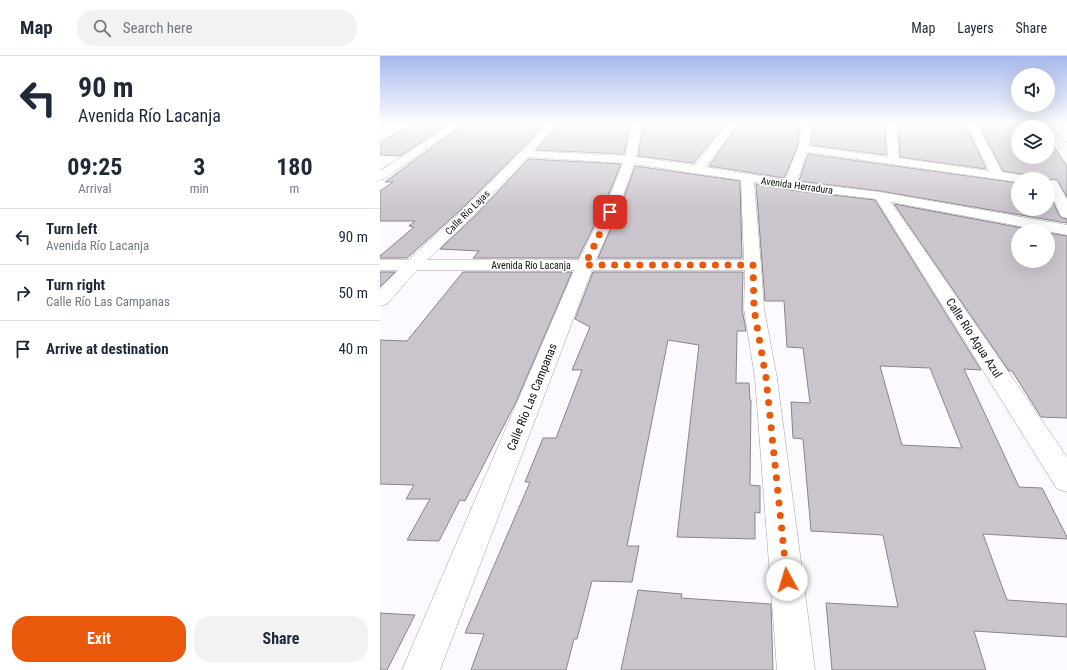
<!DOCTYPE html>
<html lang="en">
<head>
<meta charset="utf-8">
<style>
  body { margin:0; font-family:"Roboto Condensed",sans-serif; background:#f2f2f3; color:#1f2937; height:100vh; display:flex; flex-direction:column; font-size:15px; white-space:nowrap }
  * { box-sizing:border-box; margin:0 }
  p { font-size:13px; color:#747a83 }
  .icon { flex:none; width:22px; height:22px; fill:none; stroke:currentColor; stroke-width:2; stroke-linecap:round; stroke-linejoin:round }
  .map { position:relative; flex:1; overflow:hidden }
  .sheet { display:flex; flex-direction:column; background:#fff; width:380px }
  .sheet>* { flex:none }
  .top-card { background:#fff; color:#1f2937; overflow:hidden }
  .buttons { position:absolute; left:631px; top:12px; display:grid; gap:8px }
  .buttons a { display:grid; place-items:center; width:44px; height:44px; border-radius:50%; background:#fff; box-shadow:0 4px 16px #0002; font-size:20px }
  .pin { position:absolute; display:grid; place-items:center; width:34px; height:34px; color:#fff; margin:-17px; border-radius:8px; box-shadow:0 2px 6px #0006 }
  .me { position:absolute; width:44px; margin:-22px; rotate:354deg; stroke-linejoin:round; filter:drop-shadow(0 0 3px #0008) }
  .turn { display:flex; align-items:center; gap:14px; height:84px; padding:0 12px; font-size:18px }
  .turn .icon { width:52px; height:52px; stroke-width:2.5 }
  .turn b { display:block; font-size:28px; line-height:34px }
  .eta { display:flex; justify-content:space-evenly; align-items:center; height:68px; text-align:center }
  .eta b { font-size:24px; font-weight:700; line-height:28px }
  .primary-button { display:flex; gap:8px; margin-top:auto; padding:8px 12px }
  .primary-button a { flex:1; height:46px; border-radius:16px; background:#ea580c; color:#fff; font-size:16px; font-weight:700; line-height:46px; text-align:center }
  .primary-button a+a { background:#f2f2f3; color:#1f2937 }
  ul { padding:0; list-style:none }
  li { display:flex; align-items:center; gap:12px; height:56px; padding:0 12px; border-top:1px solid #e0e1e3 }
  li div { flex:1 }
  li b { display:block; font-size:15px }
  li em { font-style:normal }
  header { display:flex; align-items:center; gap:24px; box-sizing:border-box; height:56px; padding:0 20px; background:#fff; border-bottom:1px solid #e0e1e3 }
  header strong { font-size:19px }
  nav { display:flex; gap:22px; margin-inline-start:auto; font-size:14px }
  .search { width:280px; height:36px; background:#f2f2f3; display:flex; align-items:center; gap:10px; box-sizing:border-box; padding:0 14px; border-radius:16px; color:#747a83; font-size:15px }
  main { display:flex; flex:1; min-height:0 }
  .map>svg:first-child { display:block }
</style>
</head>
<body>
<header>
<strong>Map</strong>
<div class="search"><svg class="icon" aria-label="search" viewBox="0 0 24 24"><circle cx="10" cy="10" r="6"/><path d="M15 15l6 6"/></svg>Search here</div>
<nav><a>Map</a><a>Layers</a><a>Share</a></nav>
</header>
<main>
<section class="sheet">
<div class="top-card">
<div class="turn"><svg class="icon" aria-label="left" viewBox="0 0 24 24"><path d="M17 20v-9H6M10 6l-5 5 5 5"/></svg><div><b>90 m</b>Avenida Río Lacanja</div></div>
</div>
<div class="eta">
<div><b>09:25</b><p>Arrival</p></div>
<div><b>3</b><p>min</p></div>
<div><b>180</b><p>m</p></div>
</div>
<ul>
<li><svg class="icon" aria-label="left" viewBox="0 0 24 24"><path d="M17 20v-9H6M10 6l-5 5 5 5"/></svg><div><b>Turn left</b><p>Avenida Río Lacanja</p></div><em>90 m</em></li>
<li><svg class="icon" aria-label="right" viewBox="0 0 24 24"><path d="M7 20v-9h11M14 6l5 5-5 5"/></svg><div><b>Turn right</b><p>Calle Río Las Campanas</p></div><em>50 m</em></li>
<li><svg class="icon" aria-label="arrive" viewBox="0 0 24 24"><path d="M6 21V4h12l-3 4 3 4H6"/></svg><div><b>Arrive at destination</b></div><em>40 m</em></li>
</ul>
<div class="primary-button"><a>Exit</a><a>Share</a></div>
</section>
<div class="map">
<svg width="687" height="614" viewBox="0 0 687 614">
  <rect width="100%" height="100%" fill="#fdfaff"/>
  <g fill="#cac5cc" stroke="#89848b" fill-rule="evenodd">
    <path d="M36,67H70L20,100L0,99V86Z"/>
    <path d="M85,67H167L83,152L27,202H0V200L34,171L29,170L35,165H0V135L13,126H5Z"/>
    <path d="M180,67H251L244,98L156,94Z"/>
    <path d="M264,67H346L314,107L258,100Z"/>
    <path d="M359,67H421L417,92L404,122L329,110Z"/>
    <path d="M434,67H505L506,99L431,89Z"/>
    <path d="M518,67H585L606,113L520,101Z"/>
    <path d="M598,67L659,69L660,71H638V101H668V82L687,110V141L677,124L651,123L648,119L623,115Z"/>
    <path d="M428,98L638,127V153H668V135L679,159L682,162L687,163V167L500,135L419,125Z"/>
    <path d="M148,103L241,108L224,150L198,202H93L99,195L60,193L95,160Z"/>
    <path d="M255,110L360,125L362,202H218L240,152Z"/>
    <path d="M376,128L410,134L495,144L601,314L584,313L639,431L662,432L687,481V483L603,478L627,544L687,548V581L594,575L606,614H452L446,547L518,551L503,479L431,475L423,383L413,382L411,346L430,347L423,292L407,291L404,245H385ZM500,310L550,312L582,392L522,389Z"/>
    <path d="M514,148L658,175H638V205H668V177L687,180V362L661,361L632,315H629Z"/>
    <path d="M0,216H15L0,231Z"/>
    <path d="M83,216H192L136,346L85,445L80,444L59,485L27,484L50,443H26L34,429L0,428V284L27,285Z"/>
    <path d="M213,216H363L362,253L366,275H357L356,327H369L370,344H371L370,429L380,430V457L375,456V483L297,481L319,289L288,284L247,490H259L252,526L212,525L197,583H194L186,614H91L104,578L85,577L150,426H145L163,382H176L202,314H192L210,271L195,263Z"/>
    <path d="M258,534L302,538L301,542L391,548L393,614H241Z"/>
    <path d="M0,557L35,559L7,614H0Z"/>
  </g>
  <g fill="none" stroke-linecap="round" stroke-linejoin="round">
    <defs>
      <g id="minor">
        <path d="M73,67H84L4,123L0,124V115Z"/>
        <path d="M169,67H179L153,95L245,100L253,67H263L256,101L315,109L348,67H358L326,111L405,124L418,92L423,67H433L429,90L508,101L506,67H516L519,102L609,115L586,67H596L622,116L648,120L650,123H638V126L427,96L417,126L500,136L687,169V179L511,146L687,401V436L677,433L496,143L410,133L374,126L381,209L384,253L397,322L435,614H397L375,322L364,253L365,214H212L60,614H22L194,214H37L7,248L0,250V233L18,214H0V204H28L84,153ZM147,101L243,107L225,151L199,204H47L94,159ZM254,108L361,124L364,204H216L239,151Z"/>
        <path d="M667,67H677L687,77V86L683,85Z"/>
        <path d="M673,124L677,125L687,144V162L682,161L680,158L668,131L669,125Z"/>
      </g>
    </defs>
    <use href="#minor" stroke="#a5a0a7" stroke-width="1"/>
    <use href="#minor" fill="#fff" fill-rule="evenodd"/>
  </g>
  <linearGradient id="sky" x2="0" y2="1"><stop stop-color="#a6b9ee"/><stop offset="0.44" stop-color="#fefdff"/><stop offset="1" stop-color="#fefdff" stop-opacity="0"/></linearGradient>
  <rect width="687" height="153" fill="url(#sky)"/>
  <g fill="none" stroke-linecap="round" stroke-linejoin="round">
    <path stroke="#ea580c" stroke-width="7" stroke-dasharray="0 12.6" d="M230,156L205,209H373L374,253L386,322L407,524"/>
  </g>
  <g text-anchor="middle" stroke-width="3.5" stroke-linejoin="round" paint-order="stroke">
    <g font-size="10" fill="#111012" stroke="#fff">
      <text transform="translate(417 129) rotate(8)" y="4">Avenida Herradura</text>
      <text transform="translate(87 156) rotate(-45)" y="4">Calle Río Lajas</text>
      <text x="151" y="213">Avenida Río Lacanja</text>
    </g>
    <g font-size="12" fill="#111012" stroke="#fff">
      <text transform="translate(594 282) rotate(57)" y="4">Calle Río Agua Azul</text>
      <text transform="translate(152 341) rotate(-68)" y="4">Calle Río Las Campanas</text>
    </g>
  </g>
</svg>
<div class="buttons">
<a><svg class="icon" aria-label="sound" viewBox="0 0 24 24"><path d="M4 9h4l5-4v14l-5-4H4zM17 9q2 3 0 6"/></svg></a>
<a><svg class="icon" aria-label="layers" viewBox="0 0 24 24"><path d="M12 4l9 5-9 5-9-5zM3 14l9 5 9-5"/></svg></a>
<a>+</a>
<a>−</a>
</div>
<div class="pin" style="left:230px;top:156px;background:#d93025"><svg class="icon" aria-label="arrive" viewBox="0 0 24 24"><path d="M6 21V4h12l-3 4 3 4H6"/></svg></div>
<svg class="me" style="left:407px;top:524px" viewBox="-20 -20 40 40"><circle r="19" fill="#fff"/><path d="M0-13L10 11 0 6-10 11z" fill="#ea580c"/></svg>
</div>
</main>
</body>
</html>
